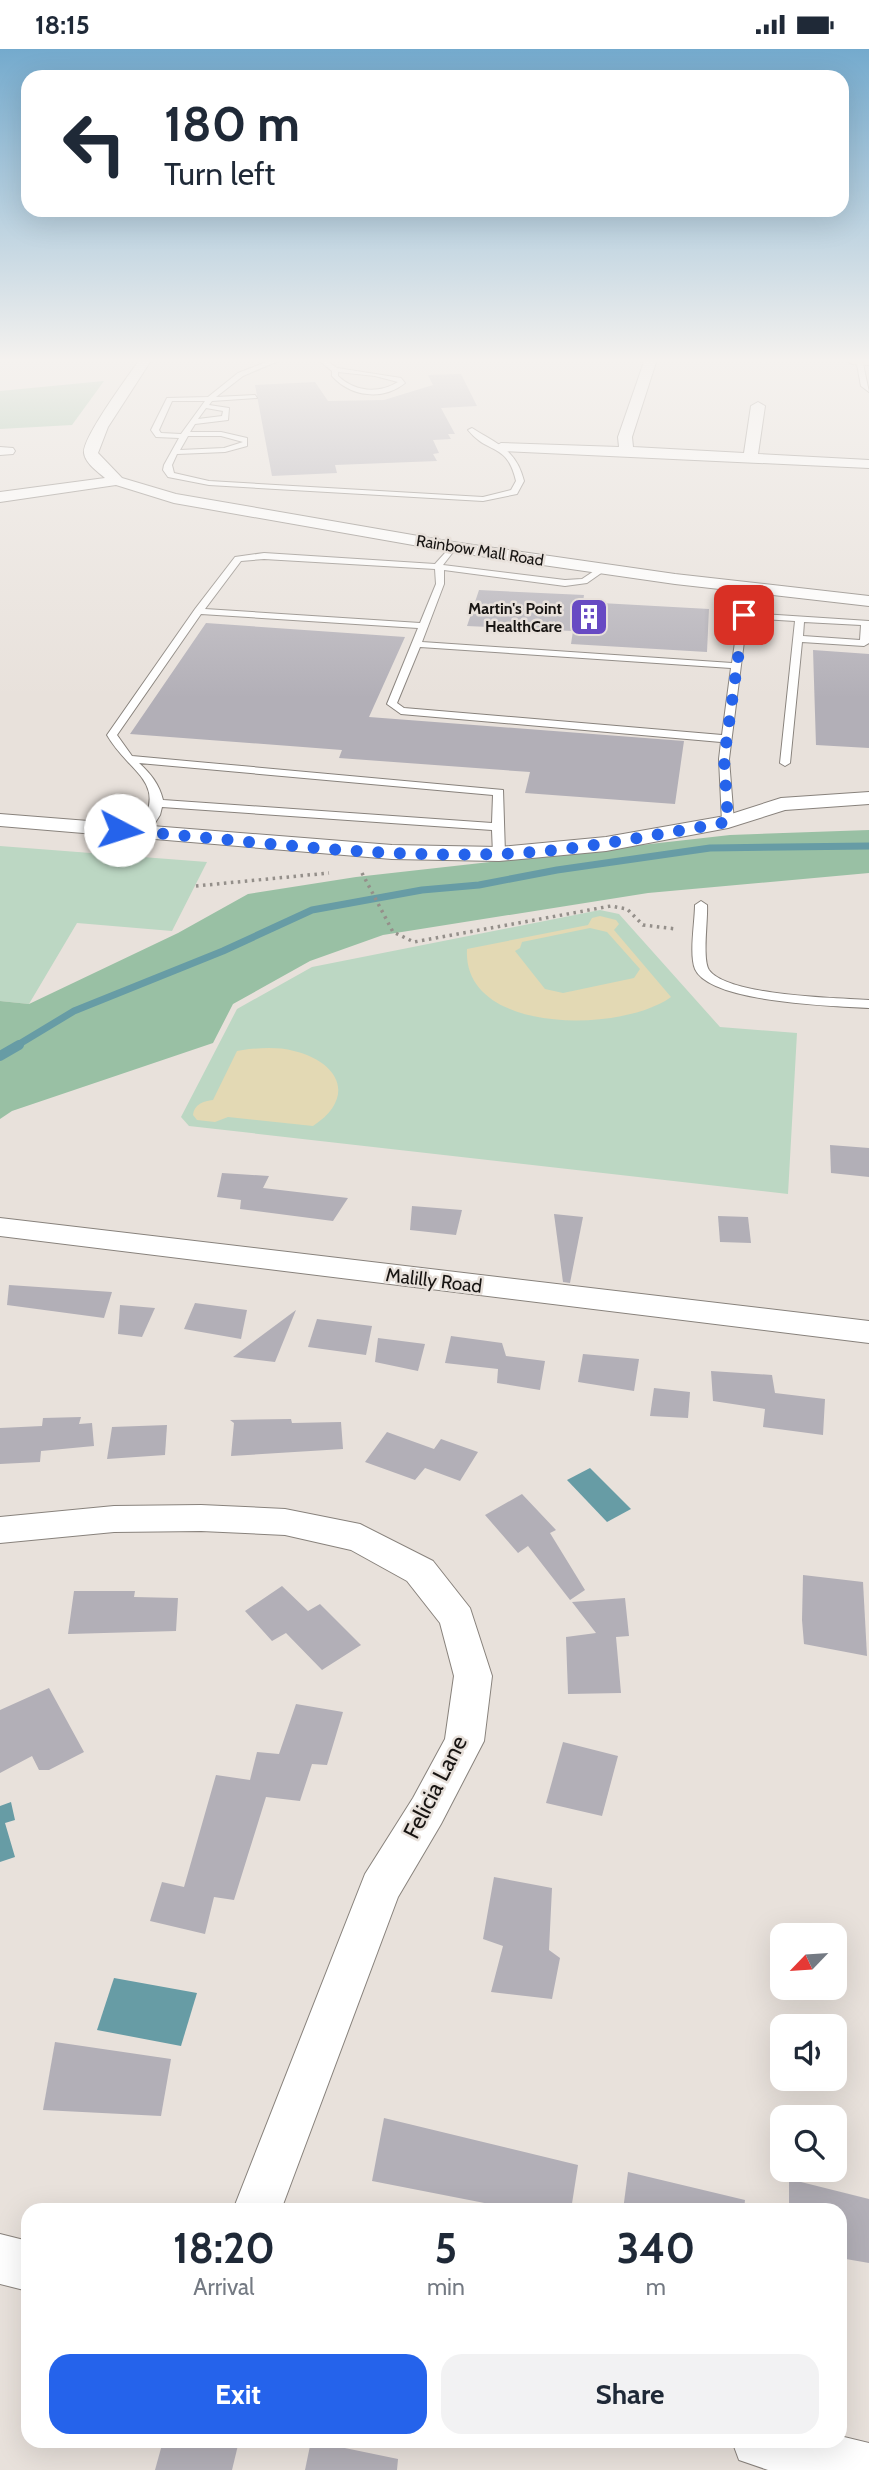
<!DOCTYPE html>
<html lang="en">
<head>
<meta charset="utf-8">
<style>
  body { margin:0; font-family:Cabin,sans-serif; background:#f2f2f3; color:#1f2937; height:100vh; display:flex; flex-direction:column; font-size:26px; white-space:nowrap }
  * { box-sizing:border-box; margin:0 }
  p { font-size:23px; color:#747a83 }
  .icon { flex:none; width:38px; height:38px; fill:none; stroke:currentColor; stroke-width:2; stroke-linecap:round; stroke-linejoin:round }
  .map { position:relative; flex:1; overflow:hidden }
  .details { position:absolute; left:21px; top:2154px; width:826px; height:245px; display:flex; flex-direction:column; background:#fff; border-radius:21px; box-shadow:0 7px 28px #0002 }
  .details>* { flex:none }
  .hud { position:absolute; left:21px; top:21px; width:828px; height:147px; border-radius:21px; box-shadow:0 7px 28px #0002; background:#fff; color:#1f2937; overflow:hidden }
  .needle { width:46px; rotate:245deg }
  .controls { position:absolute; left:770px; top:1874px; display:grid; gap:14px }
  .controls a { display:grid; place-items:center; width:77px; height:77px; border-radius:14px; background:#fff; box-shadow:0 7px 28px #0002; font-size:35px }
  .pin { position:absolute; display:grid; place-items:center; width:60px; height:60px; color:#fff; margin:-30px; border-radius:14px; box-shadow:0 4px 10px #0006 }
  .me { position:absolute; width:77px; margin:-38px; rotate:95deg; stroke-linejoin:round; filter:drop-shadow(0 0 5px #0008) }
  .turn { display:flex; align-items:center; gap:24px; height:147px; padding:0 28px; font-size:32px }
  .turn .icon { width:91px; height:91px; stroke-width:2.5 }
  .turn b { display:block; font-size:49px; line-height:60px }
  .eta { display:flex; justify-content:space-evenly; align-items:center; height:119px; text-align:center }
  .eta b { font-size:42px; font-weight:800; line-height:49px }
  .cta { display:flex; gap:14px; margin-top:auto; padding:14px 28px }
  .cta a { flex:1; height:80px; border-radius:21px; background:#2563eb; color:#fff; font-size:28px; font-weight:800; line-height:80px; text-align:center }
  .cta a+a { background:#f2f2f3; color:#1f2937 }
  .status { display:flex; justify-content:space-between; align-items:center; height:49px; padding:0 35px; background:#fff; direction:ltr }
  .status svg { height:19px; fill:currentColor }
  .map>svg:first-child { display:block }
</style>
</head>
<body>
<div class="status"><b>18:15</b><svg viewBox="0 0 49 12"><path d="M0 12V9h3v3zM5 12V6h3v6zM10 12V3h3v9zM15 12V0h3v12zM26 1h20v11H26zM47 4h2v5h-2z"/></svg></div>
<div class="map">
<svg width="869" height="2421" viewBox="0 0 869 2421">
  <rect width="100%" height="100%" fill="#e8e1db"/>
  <g fill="#bcd7c3">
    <path d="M0,797L207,813L172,882L77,874L29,955L0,952Z"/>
    <path d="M600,861L619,865L720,978L797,984L788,1145L189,1077L181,1068L237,960L312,918Z"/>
  </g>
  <g fill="#99c0a4">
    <path d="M104,332L72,376L0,380V342Z"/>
    <path d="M869,781V824L648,844L383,886L310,912L233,955L213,994L12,1062L0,1070V952L29,955L178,884L248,845L356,828L730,786Z"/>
  </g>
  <g fill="#e3d9b4" fill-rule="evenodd">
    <path d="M600,867L616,871L619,875L614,881L671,948C622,984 462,986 467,900L588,876L592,869ZM590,879L607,883L640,920L634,929L563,944L545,940L515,902L520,899L522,893Z"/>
    <path d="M249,1000C264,999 279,998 294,1002C339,1013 357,1048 313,1077L228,1068L215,1073L197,1071L193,1066C194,1055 204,1052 213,1051L237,1002Z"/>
  </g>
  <g fill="#679ca5">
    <path d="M590,1419L631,1460L607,1473L567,1431Z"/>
    <path d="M11,1753L15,1771L5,1774L15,1808L0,1813V1757Z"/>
    <path d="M114,1929L197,1944L181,1997L97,1981Z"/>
  </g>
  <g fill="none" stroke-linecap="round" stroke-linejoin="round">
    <path stroke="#679ca5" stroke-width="7" d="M16,997L74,962L223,902L312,861L422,841L479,836L557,821L710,799L869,797"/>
    <path stroke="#679ca5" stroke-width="10" d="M0,1007L19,996"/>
  </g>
  <g fill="#b2afb7">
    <path d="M461,325L477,357L441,359L455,385H448L451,390L433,391L439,404L433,405L437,412L335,416L337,424L272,427L255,336L315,333L328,352L384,351L433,336L428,326Z"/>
    <path d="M479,541L584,546L583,553L709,560L707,603L571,595L573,582L467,577Z"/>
    <path d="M206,574L405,588L369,668L684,692L675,755L525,744L530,723L339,709L342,701L130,685Z"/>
    <path d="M813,601L869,605V699L816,696Z"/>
    <path d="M830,1096L869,1099V1128L831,1124Z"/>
    <path d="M222,1124L269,1127L263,1139L348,1149L333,1172L240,1160L241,1151L217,1148Z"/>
    <path d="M412,1157L462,1161L456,1186L410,1181Z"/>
    <path d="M554,1165L583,1168L570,1234L563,1233Z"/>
    <path d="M718,1167L748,1168L751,1194L720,1193Z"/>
    <path d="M9,1236L112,1243L104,1269L7,1256Z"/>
    <path d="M195,1254L247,1261L241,1290L184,1280Z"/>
    <path d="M120,1256L155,1259L142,1288L118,1285Z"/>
    <path d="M296,1261L275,1313L233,1308Z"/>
    <path d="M317,1270L372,1277L366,1306L308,1298Z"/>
    <path d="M451,1287L502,1294L506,1307L545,1312L540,1341L497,1334L498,1320L445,1314Z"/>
    <path d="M378,1289L425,1295L418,1322L375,1313Z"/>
    <path d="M583,1305L639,1310L634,1342L578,1333Z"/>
    <path d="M711,1322L772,1326L775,1344L825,1350L823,1386L763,1378L765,1360L713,1352Z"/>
    <path d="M654,1339L690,1343L688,1369L650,1367Z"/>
    <path d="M81,1368L79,1375L92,1374L94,1397L41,1402L40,1413L0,1415V1379L42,1377L43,1369Z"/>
    <path d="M291,1370L292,1374L341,1373L343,1400L231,1407L234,1374L230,1371Z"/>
    <path d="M167,1376L165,1406L107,1410L112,1378Z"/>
    <path d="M387,1383L434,1400L441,1390L478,1403L460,1432L425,1419L415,1431L365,1413Z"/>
    <path d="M522,1445L556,1481L550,1484L585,1541L570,1551L528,1497L518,1504L485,1466Z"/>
    <path d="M803,1526L863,1533L867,1607L804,1595L802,1571Z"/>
    <path d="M282,1537L308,1562L320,1555L361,1596L322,1621L286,1584L272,1592L245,1562Z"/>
    <path d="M74,1542H135L134,1548L178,1549L176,1582L68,1585Z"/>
    <path d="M625,1549L629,1587L616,1588L621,1644L568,1645L566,1588L596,1584L572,1553Z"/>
    <path d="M49,1639L84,1703L49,1721H39L32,1707L0,1724V1661Z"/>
    <path d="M296,1655L343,1663L327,1716L312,1715L300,1752L266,1748L234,1851L214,1848L205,1885L150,1872L162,1833L184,1838L216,1726L250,1731L257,1703L279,1705Z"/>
    <path d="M563,1693L618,1707L602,1767L546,1754Z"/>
    <path d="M494,1828L552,1839L549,1901L560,1909L552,1950L491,1943L503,1897L483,1890Z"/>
    <path d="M55,1993L171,2010L161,2067L43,2061Z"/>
    <path d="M384,2069L578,2116L571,2161H520L372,2132Z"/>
    <path d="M628,2123L745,2151L744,2161H623Z"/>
    <path d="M789,2130L869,2150V2214L840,2209V2161H789Z"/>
    <path d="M163,2392H239L232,2421H155Z"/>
    <path d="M311,2392L398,2410L397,2421H305Z"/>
  </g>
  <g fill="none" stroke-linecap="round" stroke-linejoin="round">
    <defs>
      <g id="service">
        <path d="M274,310H283L243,327L216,348L255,346L257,349L212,352L209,356L229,359L228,371L195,375L190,383H221L247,389V397L225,403L177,405L172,416L174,424L209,432L483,448L511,441L516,432C507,393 488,406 468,381L472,379C497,395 516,400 524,432L517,445L483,452L209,436L168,428L163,421L164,416L179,389L156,388L151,381L167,349L208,348L238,324ZM172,352H205L181,385L161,384L159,381ZM206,359L223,362L222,367L198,370ZM188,387H221L243,393L224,399L180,401Z"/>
        <path d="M317,310H324L337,319L401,329L405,334C383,352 351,348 332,327V322ZM338,323L375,327L398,333C378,345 355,343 338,327Z"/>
        <path d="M856,310H862L869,343L861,337Z"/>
        <path d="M453,495L457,498L443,516L565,531L582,530L600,518L607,520L587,534L565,537L444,521V535L422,593L732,614L743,538L747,535L751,538L748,564L869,572V594L864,597L802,593L790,714L785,717L780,714L795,572L747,569L729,710L734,773L728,776L722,773L719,710L721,693L401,665L387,655L418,579L201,565L117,686L132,707L503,741L505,805L499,808L493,805L492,781L162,758L160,766L148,785H140L138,783C169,731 131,727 107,686L195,560L235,508L264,504L435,515ZM264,510L435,520L436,535L420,574L205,560L241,512ZM804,573L861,576L860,591L803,587ZM420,598L731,619L722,686L404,659L397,654ZM139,714L493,746L492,774L163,751C159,735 151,725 139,714Z"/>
        <path d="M701,852L707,856C708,871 702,910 709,921C728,947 837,949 869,951V959C835,957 710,954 695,920C689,905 695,873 695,856Z"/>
      </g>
      <g id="minor">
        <path d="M140,310H152L108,378L98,404L122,429L176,445L453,493L675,525L869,547V557L675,535L453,503L174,454L116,436L0,453V443L105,429C98,423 85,414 84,404C82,389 129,326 140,310Z"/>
        <path d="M645,310H657L632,388L633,398L744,404L751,357L758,353L765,357L758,405L869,411V419L501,402L494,398L501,394L619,398L618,388Z"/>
        <path d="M0,398L13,399L15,402L13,405L0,406Z"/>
        <path d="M869,743V755L785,761L728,779L606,802L499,812L392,810L0,777V765L392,796L499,798L606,788L725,767L781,749Z"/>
        <path d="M0,1169L869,1272V1294L0,1187Z"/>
        <path d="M201,1456L285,1460L360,1475L433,1512L470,1559L492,1627L484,1692L441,1775L398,1848L281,2161H233L365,1825L413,1749L445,1690L454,1627L440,1574L407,1532L351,1501L285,1486L201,1482L114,1483L0,1494V1468L114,1457Z"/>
        <path d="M0,2185L28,2192V2242L0,2235Z"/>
        <path d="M840,2387L869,2394V2421H768L739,2411L732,2392H840Z"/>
      </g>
      <path id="secondary" d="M844,310H869V316L852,315Z"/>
    </defs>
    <use href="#service" stroke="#88827c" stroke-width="2"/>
    <use href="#minor" stroke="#88827c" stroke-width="2"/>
    <use href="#secondary" stroke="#88827c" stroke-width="2"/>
    <g stroke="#948f8a" stroke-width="3.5" stroke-dasharray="2.5 4.5" stroke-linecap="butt">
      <path d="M362,824L393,883L414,893L611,857L627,860L643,876L676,880"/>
      <path d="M196,837L329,824"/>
    </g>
    <use href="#service" fill="#fff" fill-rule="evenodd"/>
    <use href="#minor" fill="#fff" fill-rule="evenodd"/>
    <use href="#secondary" fill="#fbecc5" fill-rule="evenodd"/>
  </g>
  <linearGradient id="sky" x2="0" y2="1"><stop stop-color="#74aacd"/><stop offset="0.48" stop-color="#f5f2ef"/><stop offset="1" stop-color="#f5f2ef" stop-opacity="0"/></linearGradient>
  <rect width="869" height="649" fill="url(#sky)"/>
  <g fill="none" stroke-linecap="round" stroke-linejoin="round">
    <path stroke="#2563eb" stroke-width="12" stroke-dasharray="0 21.6" d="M120,781C245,791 371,809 497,805C575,803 652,786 728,773L724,710L744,566"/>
  </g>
  <defs>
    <symbol id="building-square" viewBox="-11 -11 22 22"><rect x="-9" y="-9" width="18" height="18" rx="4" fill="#684ac3" stroke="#e8e1db"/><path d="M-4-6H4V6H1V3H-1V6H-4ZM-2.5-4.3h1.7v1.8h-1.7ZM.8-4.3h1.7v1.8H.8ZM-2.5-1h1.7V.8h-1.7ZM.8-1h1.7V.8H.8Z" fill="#fff"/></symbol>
  </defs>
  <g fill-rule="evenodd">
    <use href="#building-square" x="567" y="546" width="44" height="44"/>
  </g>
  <g text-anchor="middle" stroke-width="5" stroke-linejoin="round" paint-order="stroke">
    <g font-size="16" fill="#181513" stroke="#e8e1db">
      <text transform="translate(480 501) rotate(9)" y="6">Rainbow Mall Road</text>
    </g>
    <g font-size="16" font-weight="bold" fill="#181513" stroke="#e8e1db" text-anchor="end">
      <text x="562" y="565">Martin's Point<tspan x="562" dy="18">HealthCare</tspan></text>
    </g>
    <g font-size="19" fill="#181513" stroke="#e8e1db">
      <text transform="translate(434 1231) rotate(7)" y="7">Malilly Road</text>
    </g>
    <g font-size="23" fill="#181513" stroke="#e8e1db">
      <text transform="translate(435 1738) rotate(-63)" y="8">Felicia Lane</text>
    </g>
  </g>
</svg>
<div class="controls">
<a><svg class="needle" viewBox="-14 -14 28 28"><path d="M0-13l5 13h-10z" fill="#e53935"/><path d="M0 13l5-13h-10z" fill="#747a83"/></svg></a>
<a><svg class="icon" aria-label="sound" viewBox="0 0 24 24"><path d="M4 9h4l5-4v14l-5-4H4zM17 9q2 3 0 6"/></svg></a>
<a><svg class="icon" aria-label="search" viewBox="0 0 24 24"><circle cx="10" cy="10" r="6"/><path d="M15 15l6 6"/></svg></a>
</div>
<div class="pin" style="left:744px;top:566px;background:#d93025"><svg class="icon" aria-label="arrive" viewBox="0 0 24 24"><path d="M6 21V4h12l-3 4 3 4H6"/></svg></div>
<svg class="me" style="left:120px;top:781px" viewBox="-20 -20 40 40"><circle r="19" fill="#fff"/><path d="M0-13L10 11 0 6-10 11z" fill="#2563eb"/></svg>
<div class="hud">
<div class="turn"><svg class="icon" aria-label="left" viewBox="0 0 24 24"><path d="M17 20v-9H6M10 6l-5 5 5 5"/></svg><div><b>180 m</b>Turn left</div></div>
</div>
<section class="details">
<div class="eta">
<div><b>18:20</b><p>Arrival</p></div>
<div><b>5</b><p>min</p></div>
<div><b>340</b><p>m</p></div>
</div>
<div class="cta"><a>Exit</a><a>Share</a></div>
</section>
</div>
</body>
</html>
